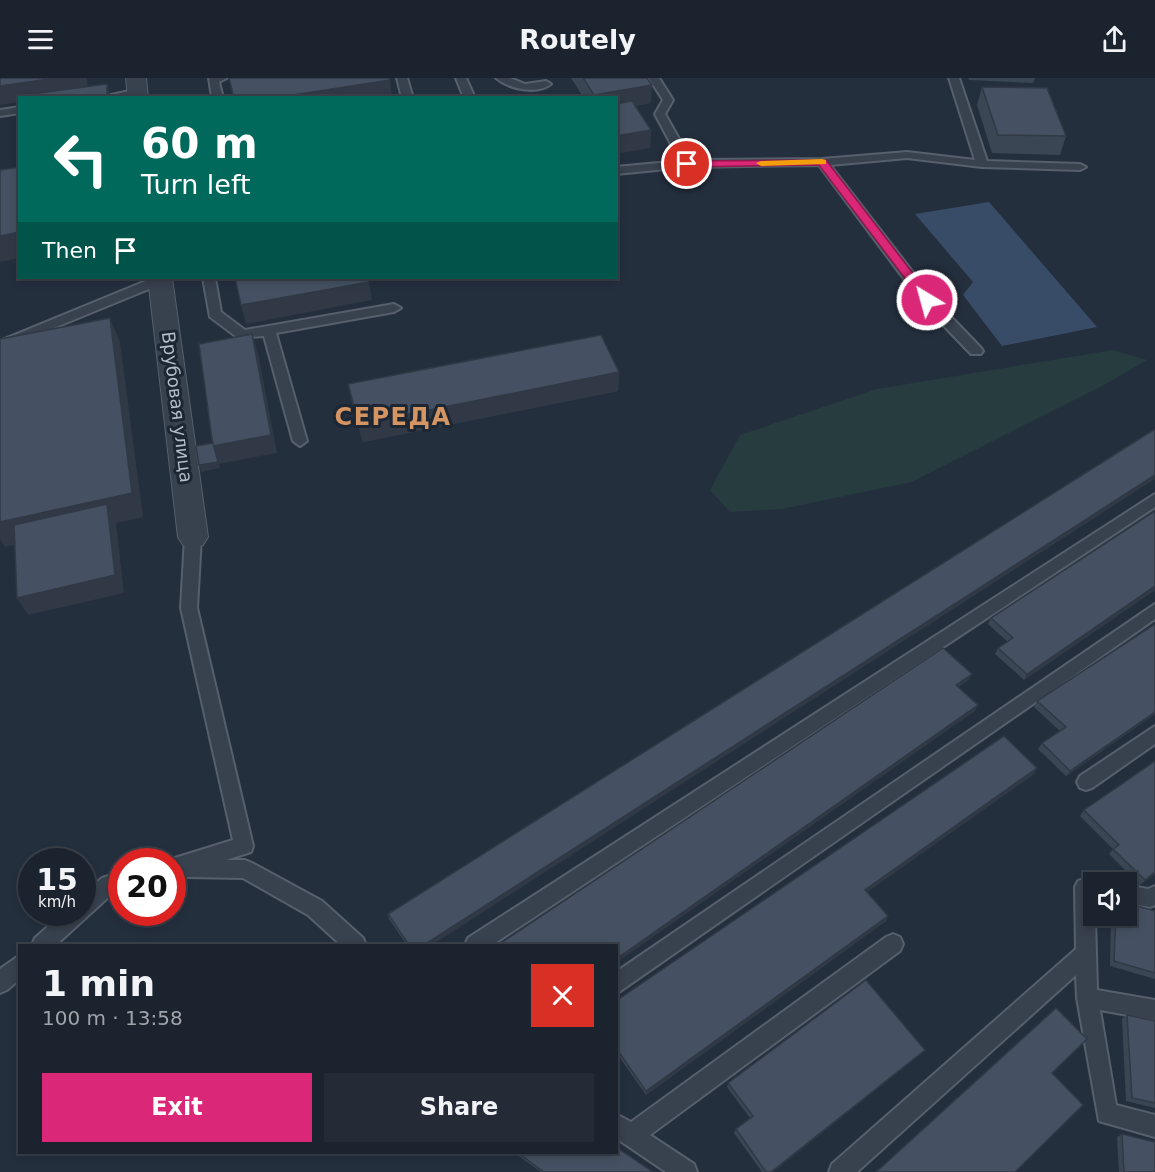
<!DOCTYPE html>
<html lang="en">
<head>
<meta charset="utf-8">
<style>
  body { margin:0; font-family:"DejaVu Sans",sans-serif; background:#242b36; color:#f1f3f6; height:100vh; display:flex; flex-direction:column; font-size:22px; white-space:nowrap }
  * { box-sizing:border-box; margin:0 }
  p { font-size:20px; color:#a0a4aa }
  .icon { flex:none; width:33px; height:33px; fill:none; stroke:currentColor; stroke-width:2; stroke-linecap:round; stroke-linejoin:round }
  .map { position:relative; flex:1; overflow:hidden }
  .drawer { position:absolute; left:18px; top:866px; width:600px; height:210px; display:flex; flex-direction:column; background:#1b232e; border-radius:0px; box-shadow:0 3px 9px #0003,0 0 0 2px #39404a }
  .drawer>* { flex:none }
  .hud { position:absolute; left:18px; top:18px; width:600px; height:183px; border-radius:0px; box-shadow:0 3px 9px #0003,0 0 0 2px #39404a; background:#00695c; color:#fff; overflow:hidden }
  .controls { position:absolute; left:1083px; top:794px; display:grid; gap:12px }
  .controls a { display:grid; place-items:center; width:54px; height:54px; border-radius:0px; background:#1b232e; box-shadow:0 3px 9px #0003,0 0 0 2px #39404a; font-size:30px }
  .speed { position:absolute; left:18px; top:770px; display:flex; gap:12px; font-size:30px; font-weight:700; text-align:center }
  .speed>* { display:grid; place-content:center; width:78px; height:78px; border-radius:50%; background:#1b232e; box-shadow:0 3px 9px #0003,0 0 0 2px #39404a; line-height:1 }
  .speed small { font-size:15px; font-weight:400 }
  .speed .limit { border:9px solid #d22; background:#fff; color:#111 }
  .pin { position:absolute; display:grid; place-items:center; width:51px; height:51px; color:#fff; margin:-26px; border:3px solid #fff; border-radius:50%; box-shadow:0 2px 6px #0007 }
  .me { position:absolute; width:66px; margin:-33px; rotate:323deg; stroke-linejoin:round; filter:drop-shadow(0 0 4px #0008) }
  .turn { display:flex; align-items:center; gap:21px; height:126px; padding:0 24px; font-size:27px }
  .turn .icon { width:78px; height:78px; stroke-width:2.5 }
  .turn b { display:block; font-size:42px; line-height:51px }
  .then { display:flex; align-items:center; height:57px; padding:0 24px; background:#0003; gap:12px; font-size:22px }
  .round { display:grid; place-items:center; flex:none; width:63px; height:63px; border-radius:0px; background:#242b36 }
  .head { display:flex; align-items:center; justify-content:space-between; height:102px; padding:0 24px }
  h1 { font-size:36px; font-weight:800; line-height:45px }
  .cta { display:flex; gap:12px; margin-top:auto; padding:12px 24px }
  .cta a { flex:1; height:69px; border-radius:0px; background:#db2777; color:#fff; font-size:24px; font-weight:800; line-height:69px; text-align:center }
  .cta a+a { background:#242b36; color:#f1f3f6 }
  header { display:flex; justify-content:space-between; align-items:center; height:78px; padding:0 24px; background:#1b232e; font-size:27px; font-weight:800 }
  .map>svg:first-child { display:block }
</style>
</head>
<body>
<header><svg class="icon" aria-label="menu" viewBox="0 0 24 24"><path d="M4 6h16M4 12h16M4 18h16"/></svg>Routely<svg class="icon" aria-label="share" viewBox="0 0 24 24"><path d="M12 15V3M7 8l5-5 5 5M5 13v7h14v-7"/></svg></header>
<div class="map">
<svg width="1155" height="1094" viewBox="0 0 1155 1094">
  <rect width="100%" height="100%" fill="#242f3e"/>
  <path fill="#263c3f" d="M1113,272L1147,282L1106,306L911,404L782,431L730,434L710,412L740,357L877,311Z"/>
  <path fill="#394c67" d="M989,124L1097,249L1002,268L963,217L973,204L915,136Z"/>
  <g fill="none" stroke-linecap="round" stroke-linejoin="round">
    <defs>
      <g id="lane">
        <path d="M209,0H227L219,4L223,20H212Z"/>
        <path d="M397,0H407L413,20H402Z"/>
        <path d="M456,0H466L475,20H464Z"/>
        <path d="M496,0H510L525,6L546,3L551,6C537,17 509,11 496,0Z"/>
        <path d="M649,0H659L673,22L665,36L691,82L822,81L907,74L975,82L949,0H959L987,83L1080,86L1086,89L1080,92L982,89L907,80L830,87L932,219L981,270L983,273L981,276H971L922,225L819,87L687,89L616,96V89L680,83L655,36L663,22Z"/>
        <path d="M138,11L142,12V16L125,20H98Z"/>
        <path d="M20,29V35L0,38V32Z"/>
        <path d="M153,200L167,201L166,204L0,272V263Z"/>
        <path d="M203,200H215L221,234L245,252L394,226L401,230L394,234L276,255L307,363L300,368L293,363L264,258L238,260L210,239Z"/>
        <path d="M1155,416V429L492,867H465L468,860Z"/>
        <path d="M193,453L198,455L201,459L197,530L253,768L251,774L226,782H245L252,785L322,823L363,860L366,867H341L308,837L243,800L186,799L179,796L172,798V783H165L233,762L181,530L185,459L188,455Z"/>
        <path d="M1155,526V541L616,916V894Z"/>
        <path d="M1155,648V666L1092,710L1086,712L1080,710L1077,704L1080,698Z"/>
        <path d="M122,794V812L114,814L56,867H32L35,860L64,834H82V817L102,800Z"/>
        <path d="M1085,800L1101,804H1094L1097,912L1155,922V942L1100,932L1116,1027L1155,1037V1059L1099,1043L1077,920L1076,897L857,1094H829L832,1086L1076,871L1075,809L1078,803Z"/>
        <path d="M1126,807L1148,811L1155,808V827L1150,829L1126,825Z"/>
        <path d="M893,856L900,859L903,866L900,873L650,1057L694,1086L697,1094H666L616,1060V1036L631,1044L886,859Z"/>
        <path d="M20,877V901L7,912L0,915V891Z"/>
      </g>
      <g id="street">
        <path d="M126,0H146L148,20H128Z"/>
        <path d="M148,200H172L208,459L203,467L193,470L183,467L178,459Z"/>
      </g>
    </defs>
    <use href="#lane" stroke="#565f6c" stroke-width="4"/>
    <use href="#street" stroke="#565f6c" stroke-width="2"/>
    <use href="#lane" fill="#38414e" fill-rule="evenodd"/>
    <use href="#street" fill="#38414e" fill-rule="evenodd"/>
  </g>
  <g fill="#3b4654">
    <path d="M571,0H647L651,25L635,28L651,52L650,70L616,20H584Z"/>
    <path d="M968,0H1035L1033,5L969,2Z"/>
    <path d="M982,9L1066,58L1060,77L992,75L977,27Z"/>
    <path d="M619,294L618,313L363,364L352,324L348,306Z"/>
    <path d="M1155,433V512L1024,602L995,576L998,570L1008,564L988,546L991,540Z"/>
    <path d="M1037,623L1155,636L1066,698L1038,671L1042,665L1060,653L1034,629Z"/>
    <path d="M1037,690L1034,696L867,814L888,838L886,843L646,1017L616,974V923Z"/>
    <path d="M1084,732L1155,796L1140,807L1109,776L1113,771L1080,738Z"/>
    <path d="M1155,833V901L1110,888L1111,837H1126Z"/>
    <path d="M388,836L432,867H407L389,841Z"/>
    <path d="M1127,937L1155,943V1030L1126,1023L1122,941Z"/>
    <path d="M925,972L922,975L773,1094H762L734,1055L736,1051L750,1040L727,1009L728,1005Z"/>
    <path d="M1122,1056L1155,1094H1119L1117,1059Z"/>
    <path d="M513,1074H616L653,1094H541Z"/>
  </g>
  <g fill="#303945">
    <path d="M56,0H87L88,15L54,20H20V24L0,27V8Z"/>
    <path d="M390,2L392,20H274Z"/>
    <path d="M107,6L111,20H107Z"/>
    <path d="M652,7L651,25L616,31V20H594V17Z"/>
    <path d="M651,52L650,70L616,76V58Z"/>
    <path d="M20,154V180L0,184V158Z"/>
    <path d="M369,204L372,222L246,246L241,227Z"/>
    <path d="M110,240L120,264L143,439L116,445L124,515L28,537L17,520L109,446L5,469L0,461V444Z"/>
    <path d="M252,256L258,275L277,375L219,386L220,390L201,394L199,387L213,368Z"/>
    <path d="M619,294L618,313L363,364L359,346Z"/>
    <path d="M1155,397V401L432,867H424Z"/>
    <path d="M1155,508V512L1024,602L1027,596Z"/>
    <path d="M972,596L969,602L953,613L956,607Z"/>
    <path d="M978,627L975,633L616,885V881Z"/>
    <path d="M1155,634V636L1066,698L1070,693Z"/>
    <path d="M1037,690L1034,696L863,817L865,812Z"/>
    <path d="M1155,794V796L1140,807L1145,802Z"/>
    <path d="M888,838L886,843L646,1017V1013Z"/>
    <path d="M925,972L922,975L773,1094H771Z"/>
  </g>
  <g fill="#455162" stroke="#303945" stroke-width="1.5">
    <path d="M0,0H56L0,8Z"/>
    <path d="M229,0H389L390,2L274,20H234Z"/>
    <path d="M583,0H647L652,7L594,17Z"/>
    <path d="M107,6V20H24V17Z"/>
    <path d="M982,9L1047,10L1066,58L998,57Z"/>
    <path d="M632,23L651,52L616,58V26Z"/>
    <path d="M20,89V154L0,158V92Z"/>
    <path d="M235,200H367L369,204L241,227Z"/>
    <path d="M110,240L132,415L0,444V261Z"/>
    <path d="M252,256L271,357L213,368L199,266Z"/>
    <path d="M601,257L619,294L359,346L348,306Z"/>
    <path d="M1155,351V397L424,867H409L388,836Z"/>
    <path d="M213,365L218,384L199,387L196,368Z"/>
    <path d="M107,426L115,497L17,520L14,447Z"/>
    <path d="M1155,433V508L1027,596L998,570L1013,560L991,540Z"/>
    <path d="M1155,546V634L1070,693L1042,665L1066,649L1037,623Z"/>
    <path d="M943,570L972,596L956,607L978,627L616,881V867H498Z"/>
    <path d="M1004,658L1037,690L865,812L888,838L646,1013L616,970V923Z"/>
    <path d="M1155,683V794L1145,802L1113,771L1119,767L1084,732Z"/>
    <path d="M1126,825L1155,833V895L1114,883L1116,837H1126Z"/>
    <path d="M866,902L925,972L771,1094H766L736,1051L753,1038L728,1005Z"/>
    <path d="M1056,930L1087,961L1052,995L1083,1027L1015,1094H876Z"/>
    <path d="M1127,937L1155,943V1025L1132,1020Z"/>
    <path d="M1122,1056L1155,1064V1094H1124Z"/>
    <path d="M616,1069L653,1094H544L517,1074H616Z"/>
  </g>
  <path fill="#db2777" stroke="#8e194d" stroke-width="1.5" d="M826,82L931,219V224H923L819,87L687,89L682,86L687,83Z"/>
  <path fill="#f59e0b" d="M822,81L826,82V86L761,88L756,85L761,83Z"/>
  <g text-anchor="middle" stroke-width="6" stroke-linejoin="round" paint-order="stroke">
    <g font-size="18" fill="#b4bcc9" stroke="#1d2633">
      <text transform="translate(177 329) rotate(83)" y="6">Врубовая улица</text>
    </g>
    <g font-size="24" font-weight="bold" letter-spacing="1.5" fill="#d59563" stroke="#1d2633">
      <text x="393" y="347">СЕРЕДА</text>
    </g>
  </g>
</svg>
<div class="controls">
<a><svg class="icon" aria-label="sound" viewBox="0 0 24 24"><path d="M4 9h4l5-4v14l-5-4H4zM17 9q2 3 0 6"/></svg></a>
</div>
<div class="speed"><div>15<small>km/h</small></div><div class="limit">20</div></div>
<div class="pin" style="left:687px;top:86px;background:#d93025"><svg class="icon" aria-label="arrive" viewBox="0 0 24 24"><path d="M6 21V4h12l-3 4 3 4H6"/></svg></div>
<svg class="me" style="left:927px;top:222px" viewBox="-20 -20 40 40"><circle r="17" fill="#db2777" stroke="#fff" stroke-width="3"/><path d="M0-11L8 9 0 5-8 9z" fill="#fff"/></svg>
<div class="hud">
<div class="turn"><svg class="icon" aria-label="left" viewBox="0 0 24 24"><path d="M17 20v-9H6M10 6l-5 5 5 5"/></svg><div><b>60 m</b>Turn left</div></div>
<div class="then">Then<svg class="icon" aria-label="arrive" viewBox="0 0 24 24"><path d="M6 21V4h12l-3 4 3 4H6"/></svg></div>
</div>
<section class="drawer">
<div class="head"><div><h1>1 min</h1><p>100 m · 13:58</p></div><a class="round" style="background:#d93025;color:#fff"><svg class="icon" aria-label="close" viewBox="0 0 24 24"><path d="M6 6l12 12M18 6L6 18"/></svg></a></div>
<div class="cta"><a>Exit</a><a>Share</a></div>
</section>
</div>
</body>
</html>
